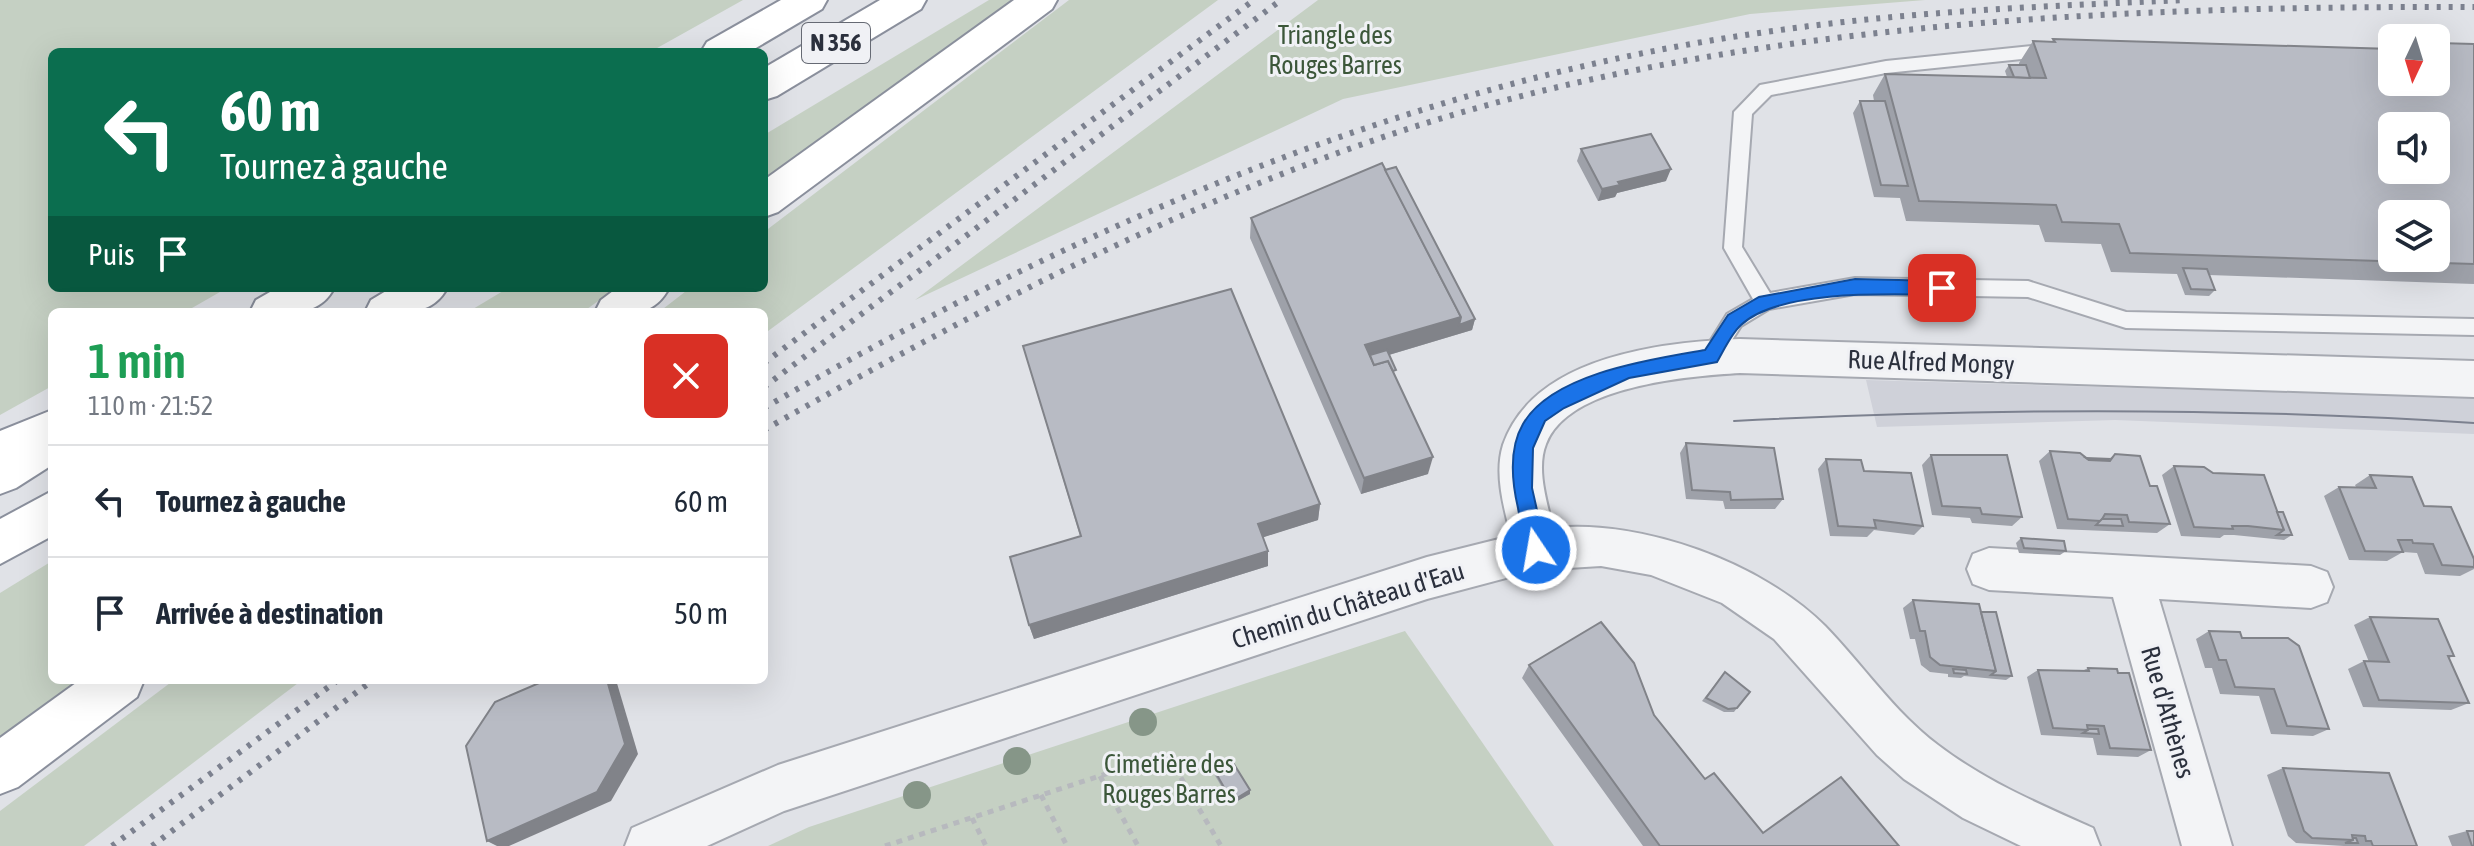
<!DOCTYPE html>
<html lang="fr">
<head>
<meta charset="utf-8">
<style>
  body { margin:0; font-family:"Asap Condensed",sans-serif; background:#f2f2f3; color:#1f2937; height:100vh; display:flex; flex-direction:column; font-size:30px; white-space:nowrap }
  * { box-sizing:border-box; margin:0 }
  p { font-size:26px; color:#747a83 }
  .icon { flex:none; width:44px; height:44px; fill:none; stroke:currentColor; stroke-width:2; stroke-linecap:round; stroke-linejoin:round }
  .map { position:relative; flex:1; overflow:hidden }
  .sheet { position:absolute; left:48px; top:308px; width:720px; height:376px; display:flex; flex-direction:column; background:#fff; border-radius:12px; box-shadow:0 8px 32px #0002 }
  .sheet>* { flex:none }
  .guide { position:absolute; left:48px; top:48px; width:720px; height:244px; border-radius:12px; box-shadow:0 8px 32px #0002; background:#0b6e4f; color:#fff; overflow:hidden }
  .needle { width:52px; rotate:184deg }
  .buttons { position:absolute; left:2378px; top:24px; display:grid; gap:16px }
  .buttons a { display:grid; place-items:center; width:72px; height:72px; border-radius:12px; background:#fff; box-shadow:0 8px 32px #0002; font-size:40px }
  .pin { position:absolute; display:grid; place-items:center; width:68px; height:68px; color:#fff; margin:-34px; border-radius:16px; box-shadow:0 4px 12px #0006 }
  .me { position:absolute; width:88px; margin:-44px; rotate:348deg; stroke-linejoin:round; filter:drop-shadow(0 0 6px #0008) }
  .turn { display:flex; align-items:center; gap:28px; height:168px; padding:0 40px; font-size:36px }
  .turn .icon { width:104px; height:104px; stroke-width:2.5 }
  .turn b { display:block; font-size:56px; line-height:68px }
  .then { display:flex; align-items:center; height:76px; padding:0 40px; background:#0003; gap:16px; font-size:30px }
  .round { display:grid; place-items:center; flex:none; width:84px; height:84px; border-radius:12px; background:#f2f2f3 }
  .headline { display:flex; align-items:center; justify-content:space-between; height:136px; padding:0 40px }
  h1 { font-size:48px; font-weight:600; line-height:60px; color:#1e9e55 }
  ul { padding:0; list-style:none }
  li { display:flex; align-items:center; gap:24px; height:112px; padding:0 40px; border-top:2px solid #e0e1e3 }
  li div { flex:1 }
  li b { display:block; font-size:30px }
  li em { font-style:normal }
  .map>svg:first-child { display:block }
</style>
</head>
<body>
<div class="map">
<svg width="2474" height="846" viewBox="0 0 2474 846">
  <rect width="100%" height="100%" fill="#e0e2e7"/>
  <path fill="#cfd1d9" d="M1866,380L2474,398V434L2115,420L1877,427Z"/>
  <g fill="#c5d0c3">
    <path d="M0,0H743L650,52H52V288H227L185,312H52V386L0,415Z"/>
    <path d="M989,0H1012L764,181V135Z"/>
    <path d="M1069,0H1218L764,334V312H659L690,288H764V232Z"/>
    <path d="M1318,0H1925L1750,14L1343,99L915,300Z"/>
    <path d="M508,288H616L583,312H468Z"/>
    <path d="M52,561V680H78L0,737V593Z"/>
    <path d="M1405,631L1554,846H768L809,827Z"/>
    <path d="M174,680H302L84,846H0V811Z"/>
  </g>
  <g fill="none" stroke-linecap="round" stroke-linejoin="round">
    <defs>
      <path id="service" d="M2052,44L2060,50L2052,56L1886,73L1771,95L1752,114L1742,247L1770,293L1855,278L2028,281L2126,312L2474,319V335L2126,328L2028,297L1855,294L1769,309L1741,326L1718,362H1704L1701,356L1727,314L1753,299L1724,248L1734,112L1760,85L1886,61Z"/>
      <g id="minor">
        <path d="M1740,339L2474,361V397L1740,373C1688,376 1568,386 1546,444C1536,469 1547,502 1553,528C1642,519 1762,563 1825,626C1863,665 1894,712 1938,745C1985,781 2039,804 2093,828L2100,846H2021L1963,818L1904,779L1877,755L1774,639L1722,603L1651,575L1601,566L1536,570L1427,599L784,811L707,846H625L632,828L778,765L1427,557L1511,536C1504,508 1494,474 1503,445C1533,357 1660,342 1740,339Z"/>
        <path d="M1989,548L2311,566L2327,572L2333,587L2327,602L2311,608L2159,599L2232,846H2182L2113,597L1989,590L1973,584L1967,569L1973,554Z"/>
      </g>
      <g id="trunk">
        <path d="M781,0H827L822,9L749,52H701L707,42Z"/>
        <path d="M880,0H926L921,9L777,96L764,100V68Z"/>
        <path d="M1014,0H1057L1052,9L778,212L764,217V180Z"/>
        <path d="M277,288H334C318,320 281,312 250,312L256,300Z"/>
        <path d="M391,288H447C431,319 396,312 365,312L371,300Z"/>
        <path d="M617,288H669C652,320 626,312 595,312L601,300Z"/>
        <path d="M52,423V465L16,488L0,494V450Z"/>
        <path d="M52,491V536L0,564V519Z"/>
        <path d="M80,680H144L137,697L18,787L0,794V738Z"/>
      </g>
      <path id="motorway" d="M52,410V450L0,472V431Z"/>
    </defs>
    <use href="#service" stroke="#a6a9b1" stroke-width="4"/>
    <use href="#minor" stroke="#a6a9b1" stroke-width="4"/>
    <use href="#trunk" stroke="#8a8f9c" stroke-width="4"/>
    <use href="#motorway" stroke="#8a8f9c" stroke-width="4"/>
    <g stroke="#b7b9be" stroke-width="5" stroke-dasharray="6 6" stroke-linecap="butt">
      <path d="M1100,776L1138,846"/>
      <path d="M1041,795L1067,846"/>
      <path d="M972,818L986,846"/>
      <path d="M885,846L1167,754L1221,846"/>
    </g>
    <use href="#service" fill="#f3f4f6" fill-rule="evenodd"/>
    <use href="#minor" fill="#f3f4f6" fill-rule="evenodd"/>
    <use href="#trunk" fill="#fff" fill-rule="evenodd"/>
    <use href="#motorway" fill="#fff" fill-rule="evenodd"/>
    <path stroke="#7c818f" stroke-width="2" d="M1734,421C1981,408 2227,407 2474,423"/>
    <g stroke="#7c818f" stroke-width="6" stroke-dasharray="4 8" stroke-linecap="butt">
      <path d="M764,363L1254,0"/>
      <path d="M764,387L1281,0"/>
      <path d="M764,408C1084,224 1411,80 1780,30C1914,11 2050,6 2185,0"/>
      <path d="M764,430C983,306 1207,189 1449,116C1773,20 2138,6 2474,7"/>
      <path d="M112,846L338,680"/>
      <path d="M152,846L373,680"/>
    </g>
  </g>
  <g fill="#869688">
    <circle cx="1143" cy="722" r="14"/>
    <circle cx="1017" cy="761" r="14"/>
    <circle cx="917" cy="795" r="14"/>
  </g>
  <g fill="#9ea1a9">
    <path d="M2053,39L2436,82V46L2439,43L2474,44V284L2209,275L2215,290L2209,296L2185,295L2177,274L2111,272L2101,244L2045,242L2039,225L1906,221L1900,198L1874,197L1853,113L1860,101H1874L1873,95L1885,74L2007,77L2005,71L2009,65H2019V63L2033,41L2052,42Z"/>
    <path d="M1581,149L1666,181L1617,193L1615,197L1598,201L1577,161Z"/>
    <path d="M1251,218L1475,319L1472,330L1389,355L1395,376L1428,474L1361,494L1250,238Z"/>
    <path d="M1023,346L1320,504L1318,520L1263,537L1268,566L1034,639L1029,625L1080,536Z"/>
    <path d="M1686,443L1783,499L1775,509H1725L1723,501L1686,499L1680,453Z"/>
    <path d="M2050,451L2086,458L2109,459L2115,454L2150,486L2170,524L2157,533L2057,529L2039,461Z"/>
    <path d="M1931,455L2022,517L2012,526L1972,523L1970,518L1932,515L1922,465Z"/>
    <path d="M1826,459L1864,471L1923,526L1914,535L1874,530L1867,537L1830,536L1818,469Z"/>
    <path d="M2174,466L2277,512L2292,535L2284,540L2234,535H2224L2220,538L2181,536L2162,475Z"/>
    <path d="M2370,475L2424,506L2474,559V569L2460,576L2425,574L2417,553L2403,552L2387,561L2349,560L2324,496L2339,487H2356L2355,485Z"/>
    <path d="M2021,538L2066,551L2060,555L2019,553L2016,543Z"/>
    <path d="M1913,600L1981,612L2012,676L2006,680L1964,676L1961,678L1948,677V674L1930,672L1921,665L1915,639H1910L1903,608Z"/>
    <path d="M2370,617L2454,656L2449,658L2469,703L2451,710L2363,707L2348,669L2364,661L2369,662L2354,625Z"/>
    <path d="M2209,631L2242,638L2329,729L2313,736L2271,734L2259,696L2220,694L2212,668H2205L2196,639Z"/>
    <path d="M1529,665L1654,715L1705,779L1763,833L1899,846H1643L1522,678Z"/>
    <path d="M2088,668L2151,750L2138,757L2097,755L2093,738L2041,735L2027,677L2038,670L2082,671Z"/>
    <path d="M1725,672L1737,708L1734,712H1724L1702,701Z"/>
    <path d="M2283,768L2417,846H2344L2296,843L2288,836L2267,775Z"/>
    <path d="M1214,770L1250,794L1232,804L1214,774Z"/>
    <path d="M2467,831L2474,846H2452L2448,836Z"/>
  </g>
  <g fill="#818389">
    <path d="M1671,169L1666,181L1617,193L1615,197L1598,201L1602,189L1618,182Z"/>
    <path d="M1461,317L1475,319L1472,330L1365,362V345Z"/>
    <path d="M1433,457L1428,474L1361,494L1364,478Z"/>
    <path d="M1320,504L1318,520L1258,539V524Z"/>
    <path d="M1268,551V566L1034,639L1029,625Z"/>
    <path d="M607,680H616L638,754L611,801L509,846H497L487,841Z"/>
    <path d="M1250,790V794L1232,804V801Z"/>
  </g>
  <g fill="#b8bbc4" stroke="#818389" stroke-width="2" fill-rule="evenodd">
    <path d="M2053,39L2392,49V82H2436V50H2443L2439,43L2474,44V264L2130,253L2119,224L2062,222L2056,205L1919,201L1885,74L2046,78L2033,41L2055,42ZM2392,126H2436V170H2392ZM2392,214H2436V258H2392Z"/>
    <path d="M2009,65H2026L2030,78L2014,77Z"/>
    <path d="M1860,101H1885L1908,186L1881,185Z"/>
    <path d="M1651,134L1671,169L1618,182L1620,185L1602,189L1581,149Z"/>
    <path d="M1382,163L1461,317L1365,345L1374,365L1388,361L1433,457L1364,478L1251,218Z"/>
    <path d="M1396,167L1475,319L1459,325L1461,317L1385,170Z"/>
    <path d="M2183,268L2207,269L2215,290L2191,289Z"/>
    <path d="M1231,289L1320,504L1258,524L1268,551L1029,625L1010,557L1081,536L1023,346Z"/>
    <path d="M1387,350L1396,370L1393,371L1388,361L1374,365L1370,355Z"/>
    <path d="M1686,443L1774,448L1783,499L1731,500L1730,492L1692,490Z"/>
    <path d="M2050,451L2080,453L2089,460L2110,461L2115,454L2140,456L2150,486H2157L2170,524L2129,522L2127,515L2105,514L2101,521L2068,519Z"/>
    <path d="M1931,455H2007L2022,517L1982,514L1980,508L1942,506Z"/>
    <path d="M2086,458L2109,459L2108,460H2089Z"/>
    <path d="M1826,459L1861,460L1864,471L1911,473L1923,526L1874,520L1876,528L1838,526Z"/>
    <path d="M2174,466L2204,467L2213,473L2264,475L2284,530L2248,526H2232L2233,529L2194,527Z"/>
    <path d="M2370,475L2412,477L2424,506L2451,507L2474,559V567L2442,565L2433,544L2413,543L2412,540H2398L2403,552L2365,551L2339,487L2376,488Z"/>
    <path d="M2277,512H2283L2292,535H2277L2284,530Z"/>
    <path d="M2102,519H2121L2123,526L2096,525Z"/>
    <path d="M2021,538L2064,541L2066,551L2024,548Z"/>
    <path d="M1913,600L1979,604L1996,671L1940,665L1930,657L1925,631H1920Z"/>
    <path d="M1981,612H1996L2012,676L1991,675L1996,671Z"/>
    <path d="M2370,617L2438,619L2454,656H2448L2469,703L2379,700L2364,661L2389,662Z"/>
    <path d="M1601,622L1634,663L1654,715L1705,779L1714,773L1763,833L1841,777L1899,846H1660L1529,665Z"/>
    <path d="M2209,631L2240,632L2242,638H2288L2299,646L2329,729L2287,726L2274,689L2235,687L2226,660H2219Z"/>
    <path d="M2088,668L2117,669L2118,673H2129L2151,750L2110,748L2104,726L2087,725L2088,730L2053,728L2038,670L2089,671Z"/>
    <path d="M1953,669L1966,670L1967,674L1954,673Z"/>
    <path d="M1725,672L1750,692L1737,708L1728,709L1706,698Z"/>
    <path d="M546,680H607L625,744L597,792L487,841L466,746L495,702Z"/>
    <path d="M2088,729H2098L2099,734L2083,733L2088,730Z"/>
    <path d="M1232,761L1250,790L1232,801L1214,770Z"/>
    <path d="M2283,768L2389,773L2417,846H2373L2371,841H2366L2365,836L2352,835L2353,840L2312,838L2304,831Z"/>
    <path d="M2467,831H2474V846H2472Z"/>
    <path d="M2353,838H2356L2358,843H2345L2353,840Z"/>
  </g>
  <path fill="#1a73e8" stroke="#114b97" stroke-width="2" d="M1855,279L1942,281L1950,288L1942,295C1891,294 1779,289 1741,325C1731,334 1724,350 1717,362L1629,378L1564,408L1545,421L1533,448L1532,488L1546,550L1543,556L1536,558L1529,556C1523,541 1521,524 1518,508C1512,482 1509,448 1523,424C1552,373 1653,359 1705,350L1728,315L1759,297Z"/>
  <g text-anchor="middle" stroke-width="6" stroke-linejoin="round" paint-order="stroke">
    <rect fill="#f0f1f5" stroke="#666a74" stroke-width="2" x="802" y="23" width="68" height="40" rx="6"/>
    <g font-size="24" font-weight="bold" fill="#2b303d">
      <text x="836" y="51">N 356</text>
    </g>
    <g font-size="26" fill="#3c573a" stroke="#f0f1f5">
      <text x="1335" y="44">Triangle des<tspan x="1335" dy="30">Rouges Barres</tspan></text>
      <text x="1169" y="773">Cimetière des<tspan x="1169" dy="30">Rouges Barres</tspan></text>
    </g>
    <g font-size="26" fill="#2b303d" stroke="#f0f1f5">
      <text transform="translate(1931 362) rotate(2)" y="9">Rue Alfred Mongy</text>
      <text transform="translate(1348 605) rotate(-17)" y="9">Chemin du Château d'Eau</text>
      <text transform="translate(2168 712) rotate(74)" y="9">Rue d'Athènes</text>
    </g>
  </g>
</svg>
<div class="buttons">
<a><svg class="needle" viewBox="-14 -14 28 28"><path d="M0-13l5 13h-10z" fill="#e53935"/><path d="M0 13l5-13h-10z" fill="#747a83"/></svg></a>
<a><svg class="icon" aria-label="sound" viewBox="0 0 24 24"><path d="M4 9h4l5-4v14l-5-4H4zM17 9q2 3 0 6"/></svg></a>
<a><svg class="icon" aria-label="layers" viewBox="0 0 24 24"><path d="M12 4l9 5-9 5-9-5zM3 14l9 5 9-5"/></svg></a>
</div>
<div class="pin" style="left:1942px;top:288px;background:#d93025"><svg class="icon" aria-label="arrive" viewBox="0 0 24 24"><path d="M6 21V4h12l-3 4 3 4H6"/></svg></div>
<svg class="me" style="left:1536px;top:550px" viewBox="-20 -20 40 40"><circle r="17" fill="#1a73e8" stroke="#fff" stroke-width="3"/><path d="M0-11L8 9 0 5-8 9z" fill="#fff"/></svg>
<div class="guide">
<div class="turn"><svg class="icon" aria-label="left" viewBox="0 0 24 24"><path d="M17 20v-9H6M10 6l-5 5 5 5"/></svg><div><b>60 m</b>Tournez à gauche</div></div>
<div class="then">Puis<svg class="icon" aria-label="arrive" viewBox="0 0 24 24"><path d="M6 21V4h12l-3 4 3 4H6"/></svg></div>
</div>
<section class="sheet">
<div class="headline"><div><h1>1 min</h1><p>110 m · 21:52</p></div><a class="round" style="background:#d93025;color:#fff"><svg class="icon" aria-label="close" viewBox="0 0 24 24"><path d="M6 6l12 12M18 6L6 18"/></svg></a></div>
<ul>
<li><svg class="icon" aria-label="left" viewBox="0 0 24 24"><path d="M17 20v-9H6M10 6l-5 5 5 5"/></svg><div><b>Tournez à gauche</b></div><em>60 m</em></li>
<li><svg class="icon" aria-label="arrive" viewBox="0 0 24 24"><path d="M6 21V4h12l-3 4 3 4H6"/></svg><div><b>Arrivée à destination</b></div><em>50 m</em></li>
</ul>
</section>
</div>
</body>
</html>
